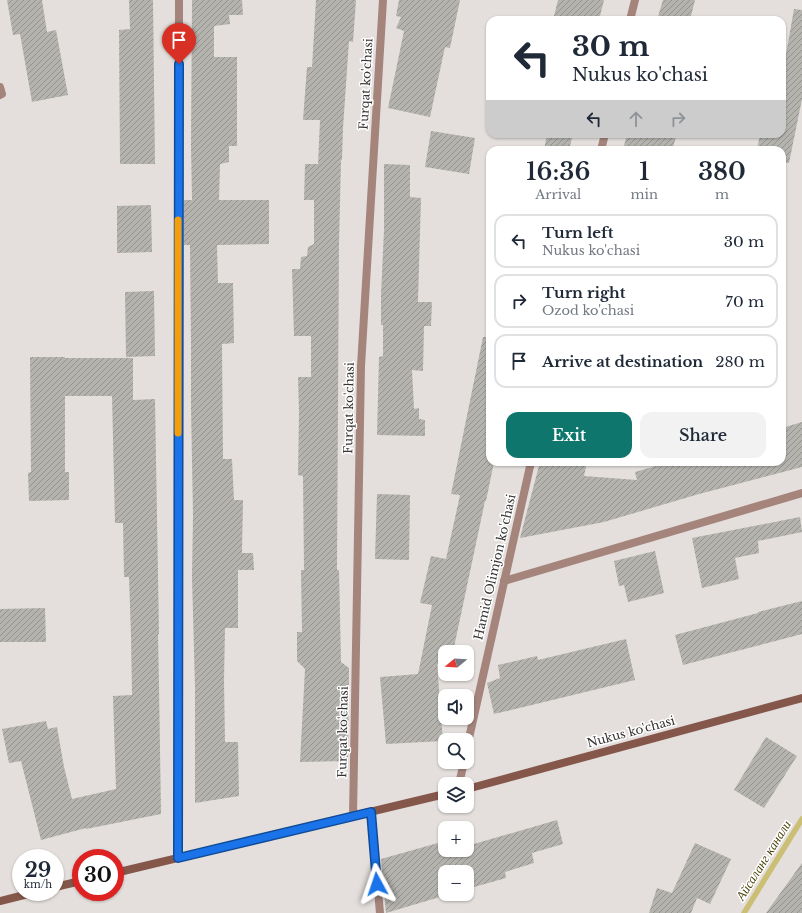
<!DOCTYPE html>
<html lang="en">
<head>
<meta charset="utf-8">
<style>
  body { margin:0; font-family:"Libre Baskerville",serif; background:#f2f2f3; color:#1f2937; height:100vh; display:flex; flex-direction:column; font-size:15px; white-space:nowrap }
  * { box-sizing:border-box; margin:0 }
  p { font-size:13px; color:#747a83 }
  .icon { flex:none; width:22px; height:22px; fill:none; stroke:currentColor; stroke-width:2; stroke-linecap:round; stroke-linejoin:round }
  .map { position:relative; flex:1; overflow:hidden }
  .panel { position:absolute; left:486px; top:146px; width:300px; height:320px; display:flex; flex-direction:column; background:#fff; border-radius:12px; box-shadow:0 1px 3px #0004 }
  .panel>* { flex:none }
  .banner { position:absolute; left:486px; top:16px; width:300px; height:122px; border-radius:12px; box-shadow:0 1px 3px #0004; background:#fff; color:#1f2937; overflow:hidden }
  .needle { width:26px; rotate:252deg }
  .buttons { position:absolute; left:438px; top:645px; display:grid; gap:8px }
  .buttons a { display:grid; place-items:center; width:36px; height:36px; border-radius:8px; background:#fff; box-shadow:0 1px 3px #0004; font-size:20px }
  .speed { position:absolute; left:12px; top:849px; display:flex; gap:8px; font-size:20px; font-weight:700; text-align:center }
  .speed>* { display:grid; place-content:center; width:52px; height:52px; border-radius:50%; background:#fff; box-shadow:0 1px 3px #0004; line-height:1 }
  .speed small { font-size:10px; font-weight:400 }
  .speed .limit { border:6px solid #d22; background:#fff; color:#111 }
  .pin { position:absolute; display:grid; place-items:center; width:34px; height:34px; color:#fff; margin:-41px -17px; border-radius:50% 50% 50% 0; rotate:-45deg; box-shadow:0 0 4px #0007 }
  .pin .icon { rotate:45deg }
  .me { position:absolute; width:44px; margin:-22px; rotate:355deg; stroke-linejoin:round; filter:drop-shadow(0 0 3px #0008) }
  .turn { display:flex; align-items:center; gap:14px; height:84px; padding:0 20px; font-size:18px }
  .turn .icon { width:52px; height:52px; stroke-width:2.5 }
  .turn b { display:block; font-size:28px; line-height:34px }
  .lanes { display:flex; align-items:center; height:38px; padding:0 20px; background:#0003; justify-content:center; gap:20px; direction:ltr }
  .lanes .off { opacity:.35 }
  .eta { display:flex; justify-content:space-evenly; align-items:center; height:68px; text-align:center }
  .eta b { font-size:24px; font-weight:600; line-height:28px }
  .cta { display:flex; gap:8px; margin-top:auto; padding:8px 20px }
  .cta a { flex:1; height:46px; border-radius:12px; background:#0f766e; color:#fff; font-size:16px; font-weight:600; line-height:46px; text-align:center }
  .cta a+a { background:#f2f2f3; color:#1f2937 }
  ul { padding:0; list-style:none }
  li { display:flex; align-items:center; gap:12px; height:54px; margin:0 8px 6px; padding:0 12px; border:2px solid #e0e1e3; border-radius:12px }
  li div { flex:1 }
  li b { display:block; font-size:15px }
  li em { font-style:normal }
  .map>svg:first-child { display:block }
</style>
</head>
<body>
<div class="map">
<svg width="802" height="913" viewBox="0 0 802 913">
  <defs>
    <pattern id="building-hatch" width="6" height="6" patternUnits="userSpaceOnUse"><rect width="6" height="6" fill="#b5b3ae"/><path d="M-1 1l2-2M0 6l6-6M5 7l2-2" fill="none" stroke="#94928e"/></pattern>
  </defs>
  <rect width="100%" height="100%" fill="#e4dfdc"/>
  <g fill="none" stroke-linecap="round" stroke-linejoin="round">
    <path stroke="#cbbf76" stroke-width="5.5" d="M744,913L802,819"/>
  </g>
  <g fill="url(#building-hatch)">
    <path d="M7,0H42L47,32L56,30L68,95L32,102L20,34L13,35Z"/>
    <path d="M129,0H153L155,164H120L119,30L130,29Z"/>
    <path d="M192,0H242L243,15H229L230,24L214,26V57H237V146H229V162L220,164L219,200H269V244L217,245L218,283H233L234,343L222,344L223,459H232L234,500H243L242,553H253L254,570H238V628H225L224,681L225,742H238L239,796L195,803V687L192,577L193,515L191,407V345L190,245H184V200H192L191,146Z"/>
    <path d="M316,0H356L353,42L349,41L343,128L342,160H341L339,244L337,570H339L341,662L349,668L348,761L300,762L305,669L297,661V632H302L301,570H304L303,476L298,475L299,413L298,377H311V336H294L292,269H300L301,257L307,256L308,247L314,244V200H304L305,164H318L320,120H303L307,67H312Z"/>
    <path d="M399,0H460L450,48L445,47L430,117L388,108L404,31L396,28L401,17L396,16Z"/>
    <path d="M558,0H604L599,20H553Z"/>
    <path d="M663,0H695L690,20H657Z"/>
    <path d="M794,9L802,10V99L789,163L782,162V150H757L760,134H782V59L785,60Z"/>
    <path d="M431,131L475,138L469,174L425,167Z"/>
    <path d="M547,134H573L569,150H544Z"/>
    <path d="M627,134H677L672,150H623Z"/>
    <path d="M384,164L410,165V197L421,198L418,302H432L431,326H424L423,371L412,370L414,409L419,408V419L425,420V436L377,435L379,357L383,356V325H381V295L384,230Z"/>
    <path d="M151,205L152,252L117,253V206Z"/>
    <path d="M154,291L155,356L126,357L125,292Z"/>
    <path d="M483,337H490V462H494L486,501H485L453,652H445V665L437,664L443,741L386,744L380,677L418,674L432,605L420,603L431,556L446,559L460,495L451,494Z"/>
    <path d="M30,357H65V358H133V400L155,399L159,634H158L159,686L161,814L86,829V828L41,840L21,761L9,763L2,729L46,721L48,729L57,727L64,767L72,799L116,789L113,696L132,695L131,635L129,577H124L123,523H115L112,396H65V472H69V500L29,501L28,473L31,472Z"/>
    <path d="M802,422V467L699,494L604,522L520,538L540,462H587L584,476L637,480L635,472L670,462H782V428Z"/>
    <path d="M377,494L410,495L409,560L375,559Z"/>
    <path d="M800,517L802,532L758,541L759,553L735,558L739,579L702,588L692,538Z"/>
    <path d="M655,551L664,593L628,602L624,585L619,586L614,561Z"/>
    <path d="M802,601V634L683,665L675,635L758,613V612Z"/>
    <path d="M45,608L46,642H0V609Z"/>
    <path d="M626,639L635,680L573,695L494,714L487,683L500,678L498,665L537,656L538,660Z"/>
    <path d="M766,737L797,756L764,808L734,790Z"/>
    <path d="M557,820L563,844L532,853L534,863L505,872L506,878L467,889V872H445V894H450L386,913L381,859L445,841V852L451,850H467V846Z"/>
    <path d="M695,843L731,859L710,904L697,898L691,913H649L657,888L672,893Z"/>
    <path d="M802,863V913H766Z"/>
  </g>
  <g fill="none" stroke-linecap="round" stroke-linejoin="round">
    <g stroke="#a4847b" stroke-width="8">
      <path d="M630,20L635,0"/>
      <path d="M0,87L2,94L0,95"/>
      <path d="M601,150L605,134"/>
      <path d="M504,581L802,493"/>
      <path d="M467,747L531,462"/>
      <path d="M459,784L464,762"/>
      <path d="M371,812L380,913"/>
      <path d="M353,816L361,366L383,0"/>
      <path d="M178,858L179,0"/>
    </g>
    <g stroke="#85574b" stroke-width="8">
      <path d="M467,789L802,698"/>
      <path d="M115,873L445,794"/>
      <path d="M55,887L81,881"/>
      <path d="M0,901L36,892"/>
    </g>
  </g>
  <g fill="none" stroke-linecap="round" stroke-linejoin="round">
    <defs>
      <path id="route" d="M179,64L178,858L371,812L377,884"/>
    </defs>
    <use href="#route" stroke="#114b97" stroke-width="10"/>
    <use href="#route" stroke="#1a73e8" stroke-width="7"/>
    <path stroke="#f59e0b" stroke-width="7" d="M178,433V220"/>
  </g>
  <g text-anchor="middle" stroke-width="3" stroke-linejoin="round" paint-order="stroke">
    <g font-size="12" fill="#363433" stroke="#fff">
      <text transform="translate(366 84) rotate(-87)" y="4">Furqat ko'chasi</text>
      <text transform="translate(349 408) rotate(-89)" y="4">Furqat ko'chasi</text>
      <text transform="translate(495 567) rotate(-77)" y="4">Hamid Olimjon ko'chasi</text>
      <text transform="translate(343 732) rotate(-89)" y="4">Furqat ko'chasi</text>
      <text transform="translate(631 732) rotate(-15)" y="4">Nukus ko'chasi</text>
    </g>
    <g font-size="13" font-style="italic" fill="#453c00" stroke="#fff">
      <text transform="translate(763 860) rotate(-58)" y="5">Айсаланг канали</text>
    </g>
  </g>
</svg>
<div class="buttons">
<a><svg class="needle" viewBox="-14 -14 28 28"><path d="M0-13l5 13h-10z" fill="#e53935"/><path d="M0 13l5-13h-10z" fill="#747a83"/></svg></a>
<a><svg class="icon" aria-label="sound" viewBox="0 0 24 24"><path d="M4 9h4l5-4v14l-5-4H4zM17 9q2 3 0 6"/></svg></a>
<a><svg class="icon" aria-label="search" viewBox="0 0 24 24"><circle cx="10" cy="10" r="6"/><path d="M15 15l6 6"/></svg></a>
<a><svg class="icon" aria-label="layers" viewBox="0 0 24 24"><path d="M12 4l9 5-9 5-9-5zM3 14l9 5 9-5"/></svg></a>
<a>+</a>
<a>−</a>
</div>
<div class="speed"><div>29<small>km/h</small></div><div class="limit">30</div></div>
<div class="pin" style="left:179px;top:64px;background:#d93025"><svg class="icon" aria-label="arrive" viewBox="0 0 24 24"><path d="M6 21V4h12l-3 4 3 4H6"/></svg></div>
<svg class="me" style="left:377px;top:884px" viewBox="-20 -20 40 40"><path d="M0-17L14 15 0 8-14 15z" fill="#1a73e8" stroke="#fff" stroke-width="4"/></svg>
<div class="banner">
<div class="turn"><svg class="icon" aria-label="left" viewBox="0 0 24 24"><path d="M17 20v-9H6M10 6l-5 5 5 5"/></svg><div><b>30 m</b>Nukus ko'chasi</div></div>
<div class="lanes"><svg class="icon" aria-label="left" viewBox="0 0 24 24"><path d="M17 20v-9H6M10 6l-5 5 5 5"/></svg><svg class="icon off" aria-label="ahead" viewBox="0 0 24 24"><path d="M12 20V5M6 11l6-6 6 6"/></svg><svg class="icon off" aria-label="right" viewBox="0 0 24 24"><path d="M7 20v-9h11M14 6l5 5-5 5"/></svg></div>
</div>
<section class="panel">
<div class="eta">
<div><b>16:36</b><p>Arrival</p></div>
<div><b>1</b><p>min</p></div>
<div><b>380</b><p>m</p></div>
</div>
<ul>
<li><svg class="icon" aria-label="left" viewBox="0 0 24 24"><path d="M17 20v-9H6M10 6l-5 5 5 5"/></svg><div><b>Turn left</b><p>Nukus ko'chasi</p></div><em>30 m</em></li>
<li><svg class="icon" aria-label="right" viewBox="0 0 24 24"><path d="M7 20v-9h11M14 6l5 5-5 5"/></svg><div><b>Turn right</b><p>Ozod ko'chasi</p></div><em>70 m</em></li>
<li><svg class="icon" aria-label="arrive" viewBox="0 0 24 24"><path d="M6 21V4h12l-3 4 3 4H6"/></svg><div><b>Arrive at destination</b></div><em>280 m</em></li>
</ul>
<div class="cta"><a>Exit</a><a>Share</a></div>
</section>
</div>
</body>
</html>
